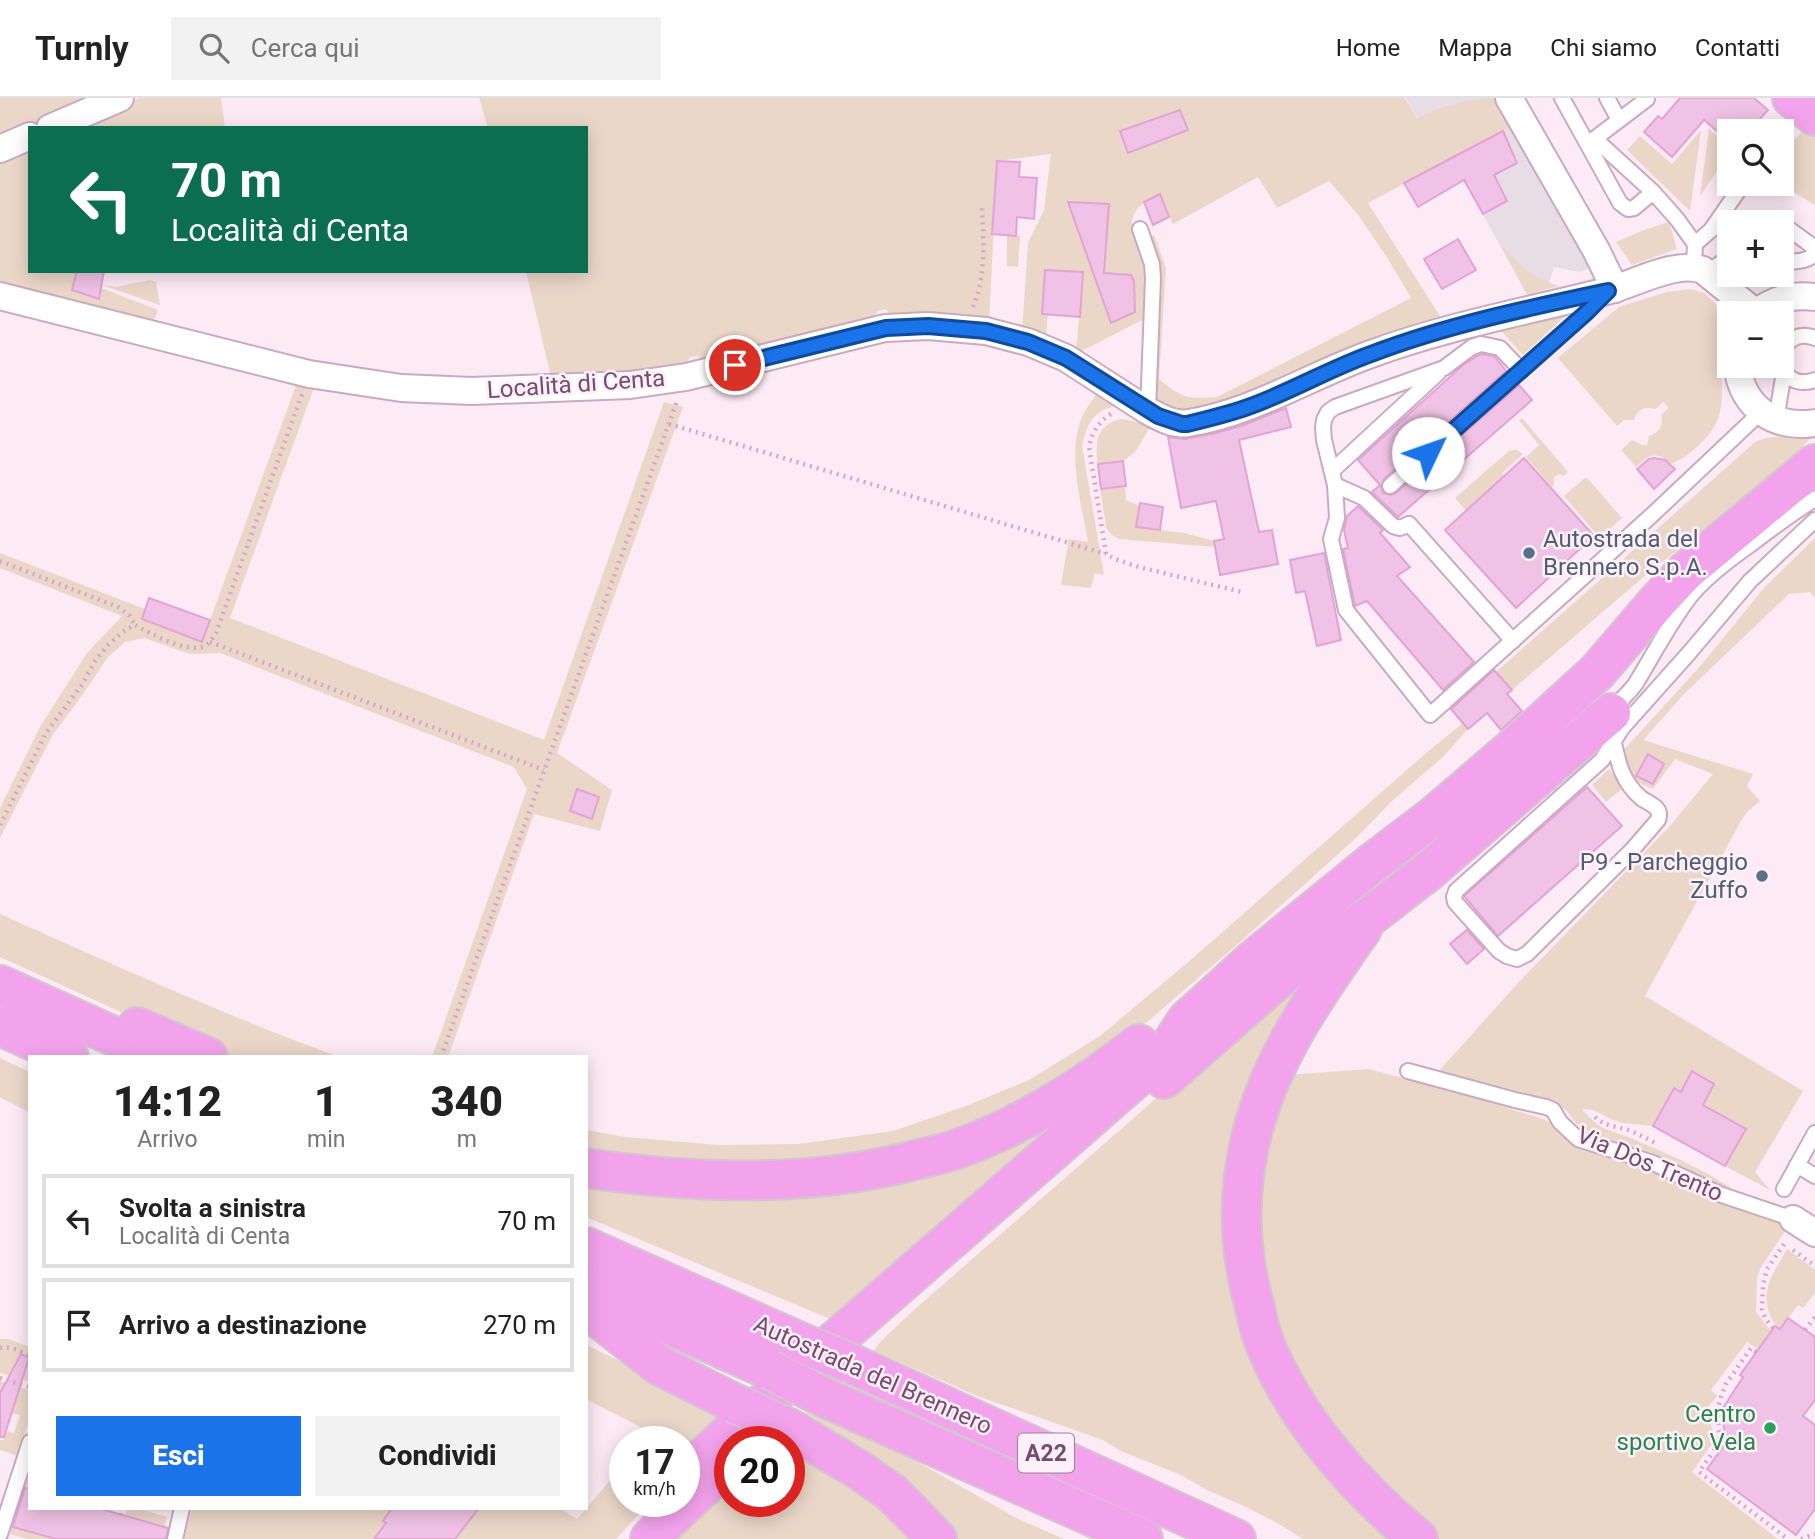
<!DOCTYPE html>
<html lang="it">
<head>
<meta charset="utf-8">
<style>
  body { margin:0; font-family:Roboto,sans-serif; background:#f2f2f2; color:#222; height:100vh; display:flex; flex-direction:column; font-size:26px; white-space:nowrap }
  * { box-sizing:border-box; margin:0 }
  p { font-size:23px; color:#767676 }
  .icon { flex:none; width:38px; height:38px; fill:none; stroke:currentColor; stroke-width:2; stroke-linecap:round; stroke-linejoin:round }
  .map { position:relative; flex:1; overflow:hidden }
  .panel { position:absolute; left:28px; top:957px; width:560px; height:455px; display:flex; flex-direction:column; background:#fff; border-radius:0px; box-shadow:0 4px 18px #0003 }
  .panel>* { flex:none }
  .banner { position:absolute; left:28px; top:28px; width:560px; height:147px; border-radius:0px; box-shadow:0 4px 18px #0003; background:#0b6e4f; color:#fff; overflow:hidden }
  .controls { position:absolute; left:1717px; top:21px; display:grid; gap:14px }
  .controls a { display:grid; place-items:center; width:77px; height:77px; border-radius:0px; background:#fff; box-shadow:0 4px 18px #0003; font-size:35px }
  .speed { position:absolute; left:609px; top:1328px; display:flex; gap:14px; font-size:35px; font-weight:700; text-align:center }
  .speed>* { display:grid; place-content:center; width:91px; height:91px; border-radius:50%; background:#fff; box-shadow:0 4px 18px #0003; line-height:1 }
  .speed small { font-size:18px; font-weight:400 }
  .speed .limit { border:10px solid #d22; background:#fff; color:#111 }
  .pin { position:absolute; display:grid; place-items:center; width:60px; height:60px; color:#fff; margin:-30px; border:4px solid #fff; border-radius:50%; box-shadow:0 2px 7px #0007 }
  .me { position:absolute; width:77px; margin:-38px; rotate:48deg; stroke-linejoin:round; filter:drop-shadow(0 0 5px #0008) }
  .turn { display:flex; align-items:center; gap:24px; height:147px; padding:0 28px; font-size:32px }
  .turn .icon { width:91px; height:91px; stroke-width:2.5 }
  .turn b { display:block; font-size:49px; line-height:60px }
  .eta { display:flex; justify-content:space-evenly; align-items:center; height:119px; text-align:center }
  .eta b { font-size:42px; font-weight:800; line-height:49px }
  .primary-button { display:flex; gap:14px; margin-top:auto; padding:14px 28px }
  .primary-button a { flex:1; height:80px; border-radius:0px; background:#1a73e8; color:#fff; font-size:28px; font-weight:800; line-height:80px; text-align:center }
  .primary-button a+a { background:#f2f2f2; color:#222 }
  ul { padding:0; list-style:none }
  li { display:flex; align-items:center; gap:21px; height:94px; margin:0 14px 10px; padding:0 14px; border:4px solid #e0e0e0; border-radius:0px }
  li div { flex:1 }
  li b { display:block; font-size:26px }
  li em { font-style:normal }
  header { display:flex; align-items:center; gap:42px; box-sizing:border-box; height:98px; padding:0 35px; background:#fff; border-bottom:2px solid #e0e0e0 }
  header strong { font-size:33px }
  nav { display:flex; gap:38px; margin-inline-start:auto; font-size:24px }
  .search { width:490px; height:63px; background:#f2f2f2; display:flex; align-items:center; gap:18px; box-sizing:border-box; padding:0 24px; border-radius:0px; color:#767676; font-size:26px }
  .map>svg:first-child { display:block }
</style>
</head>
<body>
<header>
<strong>Turnly</strong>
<div class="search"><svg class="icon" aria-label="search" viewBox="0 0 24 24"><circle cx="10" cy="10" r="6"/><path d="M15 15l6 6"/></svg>Cerca qui</div>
<nav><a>Home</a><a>Mappa</a><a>Chi siamo</a><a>Contatti</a></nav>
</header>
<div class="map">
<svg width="1815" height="1441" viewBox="0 0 1815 1441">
  <rect width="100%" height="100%" fill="#fceaf4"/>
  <path fill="#e8dce5" d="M1406,0H1500L1590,166L1587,171L1580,174L1554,169L1549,185L1559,188L1527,196L1452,61L1434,48Z"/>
  <g fill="#ead7c8">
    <path d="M0,0H103L0,45Z"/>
    <path d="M140,0H221L225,30H70Z"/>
    <path d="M479,0H1405L1417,20C1443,7 1472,0 1500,0L1516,26L1368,105L1440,218L1366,246L1200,318L1158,309L1154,288L1159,168L1150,139L1154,137L1166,170L1159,281C1181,300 1188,301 1217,299L1411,200L1388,161L1359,118L1329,83L1277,110L1258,79L1173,126L1160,96C1141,105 1126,115 1134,138C1137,147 1143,155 1146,164C1149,178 1146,205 1146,220L1076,256L1079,219L1048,217L1045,245L1022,235L1028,145L1044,112L1051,56L997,63L989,226L891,217L886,211L878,213L872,221L704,262L697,258L690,259L685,267L644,274L551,279L526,173H586V30H488Z"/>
    <path d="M1806,29L1815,38V107L1780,86H1782V56Z"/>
    <path d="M1709,31L1729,48V56L1700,98Z"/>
    <path d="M1701,32L1690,113L1627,52L1640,38L1672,66Z"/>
    <path d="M30,47V173H77L72,192L99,201L101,190L158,212L152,227L0,191V59Z"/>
    <path d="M1669,124L1677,151L1632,167L1616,144L1644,132Z"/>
    <path d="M1007,137L1020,138L1018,169L1007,168Z"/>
    <path d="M1499,145C1518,166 1531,180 1559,188L1527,196Z"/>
    <path d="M150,182L156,184L160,207L102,187L116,189Z"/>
    <path d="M1690,191L1704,195L1726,216C1725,229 1721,242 1721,255C1720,293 1731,318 1699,347C1690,356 1682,361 1671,366C1656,352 1649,357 1636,369L1621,352L1632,342L1642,347H1647L1649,338C1659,335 1664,328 1661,317L1669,310L1663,304L1655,311C1645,308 1636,312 1634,322H1624L1617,328L1558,260L1619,209L1667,194Z"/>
    <path d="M1571,213L1523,257L1497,228Z"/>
    <path d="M298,282L316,284L230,520L544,642L664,304L683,309L557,655L612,692L600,733L534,716L448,959H432L527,691L514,669L220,555L190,556L144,540L125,544L108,559L83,596L52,638L0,740V710L40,629L87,555L122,518L0,470V455L145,511L142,521L202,544Z"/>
    <path d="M1100,291L1123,307C1096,309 1087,323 1082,348L1104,477L1095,475L1091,490L1061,487L1069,441L1088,444C1082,409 1068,359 1080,324C1084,312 1093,302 1100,291Z"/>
    <path d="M1522,320L1568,374L1564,378L1560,376L1554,379V387L1552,389L1526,359L1539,347L1519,322Z"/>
    <path d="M1123,321L1147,326L1150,329L1136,353L1123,363L1126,402L1139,408L1140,405L1163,409L1160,432L1184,435L1214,443L1215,449L1119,441L1111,436L1106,430C1104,410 1093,357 1098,340C1102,328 1112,322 1123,321Z"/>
    <path d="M1806,336L1810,340L1788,366L1648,475L1512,592L1496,574L1755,344L1766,340Z"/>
    <path d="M1513,352H1517L1523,356L1502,375L1504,378L1466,413L1455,400L1509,353Z"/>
    <path d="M1586,379L1622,420L1600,440L1564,398Z"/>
    <path d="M1815,440V500L1810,494L1789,496L1684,596L1643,642L1753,676L1747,688L1760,703L1747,714L1741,723L1645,898L1803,993L1755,1074L1770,1092L1725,1068L1746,1031L1703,1007L1714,986L1693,973L1681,994L1674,990L1653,1028C1642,1026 1629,1027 1619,1024C1604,1020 1598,1010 1582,1011C1602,1035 1607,1030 1633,1041C1670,1057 1713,1075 1745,1100L1652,1058L1585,1032L1576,1025L1567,1013L1544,1000L1439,973L1517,886L1669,729L1713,676L1675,661L1653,691C1631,682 1628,676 1622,654L1703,565L1763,491Z"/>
    <path d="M1463,625L1468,631L1443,659L1393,702L1356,740L1239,845L1090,973L899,1062L586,1067V1032L625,1039L718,1047L799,1046L893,1033L966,1008L1029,982L1100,938L1193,860L1426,655Z"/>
    <path d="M1609,671L1624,689L1606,704L1592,687Z"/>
    <path d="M0,816C112,866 224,917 339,959H224L169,936L0,859Z"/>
    <path d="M1310,866L1235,1167L1399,1441H1303L1279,1426L1246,1409L1207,1392L1181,1377L1121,1353L1103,1342L977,1298L874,1253L880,1244L915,1211Z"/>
    <path d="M0,960L30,974V1015L0,999Z"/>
    <path d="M1368,971L1453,993L1540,1020L1552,1025L1572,1041L1659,1075L1719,1103L1790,1126L1761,1169L1757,1180L1756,1214L1771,1233L1758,1251L1747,1244L1711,1292L1717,1298L1708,1309L1714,1343L1692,1374L1778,1441H1425L1413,1432L1281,1257L1253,1100L1287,977Z"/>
    <path d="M1112,976L840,1225L586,1119V1080L800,1090Z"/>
    <path d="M1787,1151L1815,1172V1195L1803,1210L1798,1207L1780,1231C1766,1221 1763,1196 1771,1180C1775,1170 1782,1161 1787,1151Z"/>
    <path d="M0,1241H8L30,1249V1284L0,1275Z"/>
    <path d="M586,1247L737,1319L684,1368V1344H643L650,1334L586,1301Z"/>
    <path d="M0,1283L30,1292V1319L18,1358L0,1352V1342H3L6,1333L14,1335L20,1317L12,1315L16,1299L0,1294Z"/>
    <path d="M806,1314L909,1359L1018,1421L1064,1441H955L795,1324Z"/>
    <path d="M779,1339L817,1357L923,1441H661L730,1379V1404H789V1344H772Z"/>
    <path d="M625,1365V1404H650L616,1441H455L479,1411H560L577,1421Z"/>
    <path d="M28,1378L30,1379V1404L22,1431L56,1441H27L9,1436Z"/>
    <path d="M137,1410L167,1419L162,1441L125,1418L127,1411Z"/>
    <path d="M192,1411H392L383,1422L386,1425L374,1441H184Z"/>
  </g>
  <g fill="#f0c2e5" stroke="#e3a3d5" stroke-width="2">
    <path d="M1680,0H1754L1768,12L1749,33H1717L1704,22L1672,59L1644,34L1658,18L1662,21Z"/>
    <path d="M1180,12L1188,32L1128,55L1120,33Z"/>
    <path d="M1503,33L1517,65L1494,77L1507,103L1483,116L1464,82L1418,109L1404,85Z"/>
    <path d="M997,63L1020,64L1019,79L1037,80L1034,121L1017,119L1016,138L992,136Z"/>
    <path d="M1160,96L1169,119L1153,127L1144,104Z"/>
    <path d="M1068,104L1109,106L1104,175L1131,177L1134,183L1135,214L1111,225Z"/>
    <path d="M1458,141L1476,172L1442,191L1424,161Z"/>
    <path d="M1045,172L1083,174L1080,219L1042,216Z"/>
    <path d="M77,173H104L99,201L72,192Z"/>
    <path d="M1482,256L1494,258L1506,273L1384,381L1381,389L1383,395L1391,397L1396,395L1519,287L1532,302L1398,419L1372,394L1380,387L1358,362L1463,267L1477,258Z"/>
    <path d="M1286,310L1291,329L1239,342L1259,434L1272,432L1278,466L1220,477L1214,443L1224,441L1216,403L1181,410L1168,339L1185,341L1216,335L1241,328Z"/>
    <path d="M1524,360L1594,438L1516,510L1445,432Z"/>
    <path d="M1654,360L1665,362L1675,371L1654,391L1637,371L1649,361Z"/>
    <path d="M1123,363L1126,388L1101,391L1098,366Z"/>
    <path d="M1140,405L1163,409L1160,432L1136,429Z"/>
    <path d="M1358,408L1383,432L1380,435L1410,469L1397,478L1474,564L1443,592L1367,503L1355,508L1343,451L1348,450L1344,432L1347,418Z"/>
    <path d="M1324,455L1341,542L1317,548L1305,493L1296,495L1290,462Z"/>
    <path d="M149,500L210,522L202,544L142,521Z"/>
    <path d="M1494,572L1512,592L1507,596L1522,613L1501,632L1487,615L1468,631L1451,611Z"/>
    <path d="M1648,656L1664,666L1653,686L1636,678Z"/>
    <path d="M1587,689L1622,728L1498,838L1464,798Z"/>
    <path d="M577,691L599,699L592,721L570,713Z"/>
    <path d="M1467,832L1484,851L1467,866L1450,846Z"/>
    <path d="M1692,973L1714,986L1703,1007L1746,1031L1725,1068L1653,1028L1674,990L1681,994Z"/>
    <path d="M1788,1220L1815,1239V1302L1803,1318L1815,1327V1411L1796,1437L1707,1371L1729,1340L1724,1333L1723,1310L1743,1279L1740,1277L1775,1228L1780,1231Z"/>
    <path d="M21,1256L29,1260L4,1339H0V1295Z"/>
    <path d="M25,1390L30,1391V1410H98L168,1430L166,1441H56L13,1429Z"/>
    <path d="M392,1410H479L455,1441H374L386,1425L383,1423Z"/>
  </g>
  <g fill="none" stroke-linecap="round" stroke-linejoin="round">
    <defs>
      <g id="lane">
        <path d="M1562,0L1620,105L1628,111L1634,110L1653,94"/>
        <path d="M1607,0L1619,22"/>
        <path d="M1595,41L1653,94L1677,121L1695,146L1694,169"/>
        <path d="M1782,42L1785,38"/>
        <path d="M1589,45L1647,1"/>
        <path d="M1759,124L1770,122L1779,124"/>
        <path d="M1782,126L1815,150"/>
        <path d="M1140,131L1152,166L1153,180L1148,313"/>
        <path d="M1695,146L1711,132L1743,86"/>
        <path d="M1782,164C1793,163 1807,165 1815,155"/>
        <path d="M1707,175L1729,159"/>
        <path d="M1782,255C1788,240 1800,234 1815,240"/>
        <path d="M1782,269C1788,283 1801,287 1815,282"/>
        <path d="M1521,272L1500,250L1481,246L1472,249L1444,270L1335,309L1328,314L1324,322L1323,330L1324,342L1335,387L1337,420L1331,441L1346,512L1430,617L1652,417L1761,314"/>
        <path d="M1776,322L1784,274"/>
        <path d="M1332,373L1438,275"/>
        <path d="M1335,387L1364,400L1393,428L1400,430L1409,426L1513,543"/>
        <path d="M1390,388L1587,214L1603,197"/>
        <path d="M1815,401C1792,415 1771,431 1750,447C1730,461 1709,477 1693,495C1672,520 1654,556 1636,585C1630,595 1613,607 1610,618C1608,624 1619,667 1622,674C1626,683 1634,694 1641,700C1649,706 1663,709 1658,722L1632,752L1527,856L1517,861L1507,858L1499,853L1455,804L1454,799L1456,793L1602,662L1622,630L1689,555L1750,483L1815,422"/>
        <path d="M1408,973L1515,1002L1546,1009L1553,1012L1560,1024L1578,1041L1653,1065L1722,1097L1793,1121"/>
        <path d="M1797,1067L1815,1078"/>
        <path d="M1784,1091L1815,1035"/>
        <path d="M0,1436L30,1344"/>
        <path d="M175,1441L182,1410"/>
      </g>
      <g id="street">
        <path d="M1509,0L1596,152L1615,191"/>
        <path d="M50,30L120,0"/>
        <path d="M0,51L30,38"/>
        <path d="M0,198L309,276L401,290L472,293L630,287L686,279L885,230L928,228L986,233L1028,244L1066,260L1148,313C1159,319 1175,328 1188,325C1253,315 1309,278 1371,256C1447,228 1528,213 1607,193C1634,186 1676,162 1703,172L1756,215C1774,201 1793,196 1815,199"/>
        <path d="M1737,268C1743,310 1774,331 1815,325"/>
        <path d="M1793,1121L1815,1135"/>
      </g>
      <g id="highway">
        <path d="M1792,0L1815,18"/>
        <path d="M1362,831C1320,891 1277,951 1256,1021C1237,1086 1237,1146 1255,1210C1258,1222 1260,1235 1265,1246C1296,1322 1355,1389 1418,1441"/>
        <path d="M0,887L160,959"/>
        <path d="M0,928L69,959"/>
        <path d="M137,929L208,959"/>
        <path d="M1164,981L1296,865L1372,817L1430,772L1611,615"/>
        <path d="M586,1070C696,1086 811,1090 919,1061C933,1058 947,1055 960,1050C1026,1026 1084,989 1139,946"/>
        <path d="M586,1149L800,1244"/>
        <path d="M586,1190L770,1272"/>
        <path d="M586,1210L660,1268L734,1305"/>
        <path d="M857,1268L1236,1441"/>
        <path d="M823,1299L1143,1441"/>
        <path d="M789,1330L859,1372L892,1395L937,1441"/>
        <path d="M684,1377L744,1322L1166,954L1187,922L1253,862L1372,765L1434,718L1526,639L1597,574L1658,503L1685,474L1815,366"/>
        <path d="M650,1441L664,1426L724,1370"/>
      </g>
    </defs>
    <use href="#lane" stroke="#c9aac1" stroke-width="18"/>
    <use href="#street" stroke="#c9aac1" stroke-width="30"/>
    <use href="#highway" stroke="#d3c6d1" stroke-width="42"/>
    <g stroke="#d6a5cb" stroke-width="4.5" stroke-dasharray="2 5" stroke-linecap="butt">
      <path d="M973,209C987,175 983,142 982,106"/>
      <path d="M1111,316C1098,324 1092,335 1089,349L1106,456L1115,461L1139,469L1242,494"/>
      <path d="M669,326L1106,456"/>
      <path d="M0,463L118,509L129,517L135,527"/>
      <path d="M210,544L544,672"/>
      <path d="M0,727L46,635L81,588L95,563L108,547L124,533L135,527C151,536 188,556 205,548C210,545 213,539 216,535L302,296"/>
      <path d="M441,959L677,303"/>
      <path d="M1595,1019C1605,1029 1618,1028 1631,1033C1640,1037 1648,1041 1657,1046"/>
      <path d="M1793,1152L1815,1168"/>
      <path d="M1773,1230L1765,1220L1762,1211L1763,1187L1767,1171L1784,1146L1786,1147"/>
      <path d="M1805,1232L1815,1219"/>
      <path d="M0,1250C10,1248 21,1253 30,1258"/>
      <path d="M1756,1254L1751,1250L1726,1286L1721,1299L1717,1313L1720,1344L1699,1374L1788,1441"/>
      <path d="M0,1280L30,1289"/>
      <path d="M121,1417L123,1410"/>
      <path d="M1801,1441L1815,1436"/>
    </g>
    <use href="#lane" stroke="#fff" stroke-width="14"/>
    <use href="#street" stroke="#fff" stroke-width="26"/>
    <use href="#highway" stroke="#f3a3eb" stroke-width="38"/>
    <defs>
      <g id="highway-bridge">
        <path d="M800,1244L857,1268"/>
        <path d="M770,1272L823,1299"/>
        <path d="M734,1305L789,1330"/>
      </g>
    </defs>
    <use href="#highway-bridge" stroke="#d3c6d1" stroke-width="42" stroke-linecap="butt"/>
    <use href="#highway-bridge" stroke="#f3a3eb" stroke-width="38"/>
  </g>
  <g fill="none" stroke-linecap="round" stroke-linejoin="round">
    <defs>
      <path id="route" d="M735,267L886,230L928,228L986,233L1028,244L1066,260L1158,318L1182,326H1187C1208,321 1228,316 1248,309C1290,294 1329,271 1371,256C1447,227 1528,210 1608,193L1587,214L1428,355"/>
    </defs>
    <use href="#route" stroke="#114b97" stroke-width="18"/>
    <use href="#route" stroke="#1a73e8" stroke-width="12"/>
  </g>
  <g fill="#5c6f8a" stroke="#fef0f8" stroke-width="2.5">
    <circle cx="1529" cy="455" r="7"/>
    <circle cx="1762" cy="778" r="7"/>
  </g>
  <circle fill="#2e9e5b" stroke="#fef0f8" stroke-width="2.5" cx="1770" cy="1330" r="7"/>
  <g text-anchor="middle" stroke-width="5" stroke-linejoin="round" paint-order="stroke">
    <rect fill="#fef0f8" stroke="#9f7e97" stroke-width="2" x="1018" y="1335.5" width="56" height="39" rx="5"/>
    <g font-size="23" font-weight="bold" fill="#764d6e">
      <text x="1046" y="1363">A22</text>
    </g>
    <g font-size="24" fill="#764d6e" stroke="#fef0f8">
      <text transform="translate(576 286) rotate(-4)" y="8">Località di Centa</text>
      <text transform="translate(1650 1066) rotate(23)" y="8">Via Dòs Trento</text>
      <text transform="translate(873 1277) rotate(24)" y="8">Autostrada del Brennero</text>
    </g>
    <g font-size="24" fill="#4e5e75" stroke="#fef0f8" text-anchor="start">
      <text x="1543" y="449">Autostrada del<tspan x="1543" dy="28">Brennero S.p.A.</tspan></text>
      <text x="1748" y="772" text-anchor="end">P9 - Parcheggio<tspan x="1748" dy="28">Zuffo</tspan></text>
    </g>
    <g font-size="24" fill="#27864d" stroke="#fef0f8" text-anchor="end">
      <text x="1756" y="1324">Centro<tspan x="1756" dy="28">sportivo Vela</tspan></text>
    </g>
  </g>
</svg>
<div class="controls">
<a><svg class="icon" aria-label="search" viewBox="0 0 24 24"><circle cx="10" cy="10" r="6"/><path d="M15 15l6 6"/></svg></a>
<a>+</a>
<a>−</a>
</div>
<div class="speed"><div>17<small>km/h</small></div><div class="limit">20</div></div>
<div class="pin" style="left:735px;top:267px;background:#d93025"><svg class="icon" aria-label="arrive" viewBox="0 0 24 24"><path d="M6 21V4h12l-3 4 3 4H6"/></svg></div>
<svg class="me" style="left:1428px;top:355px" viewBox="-20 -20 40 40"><circle r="19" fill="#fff"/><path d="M0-13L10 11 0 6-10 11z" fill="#1a73e8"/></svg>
<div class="banner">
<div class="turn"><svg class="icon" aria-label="left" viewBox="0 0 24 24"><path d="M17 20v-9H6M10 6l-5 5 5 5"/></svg><div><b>70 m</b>Località di Centa</div></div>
</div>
<section class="panel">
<div class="eta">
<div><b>14:12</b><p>Arrivo</p></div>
<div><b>1</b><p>min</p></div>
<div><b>340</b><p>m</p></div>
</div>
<ul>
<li><svg class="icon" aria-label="left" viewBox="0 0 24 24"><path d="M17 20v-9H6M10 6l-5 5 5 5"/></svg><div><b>Svolta a sinistra</b><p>Località di Centa</p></div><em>70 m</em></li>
<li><svg class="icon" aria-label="arrive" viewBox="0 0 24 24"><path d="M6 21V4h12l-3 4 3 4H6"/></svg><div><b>Arrivo a destinazione</b></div><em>270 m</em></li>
</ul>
<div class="primary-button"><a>Esci</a><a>Condividi</a></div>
</section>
</div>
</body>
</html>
